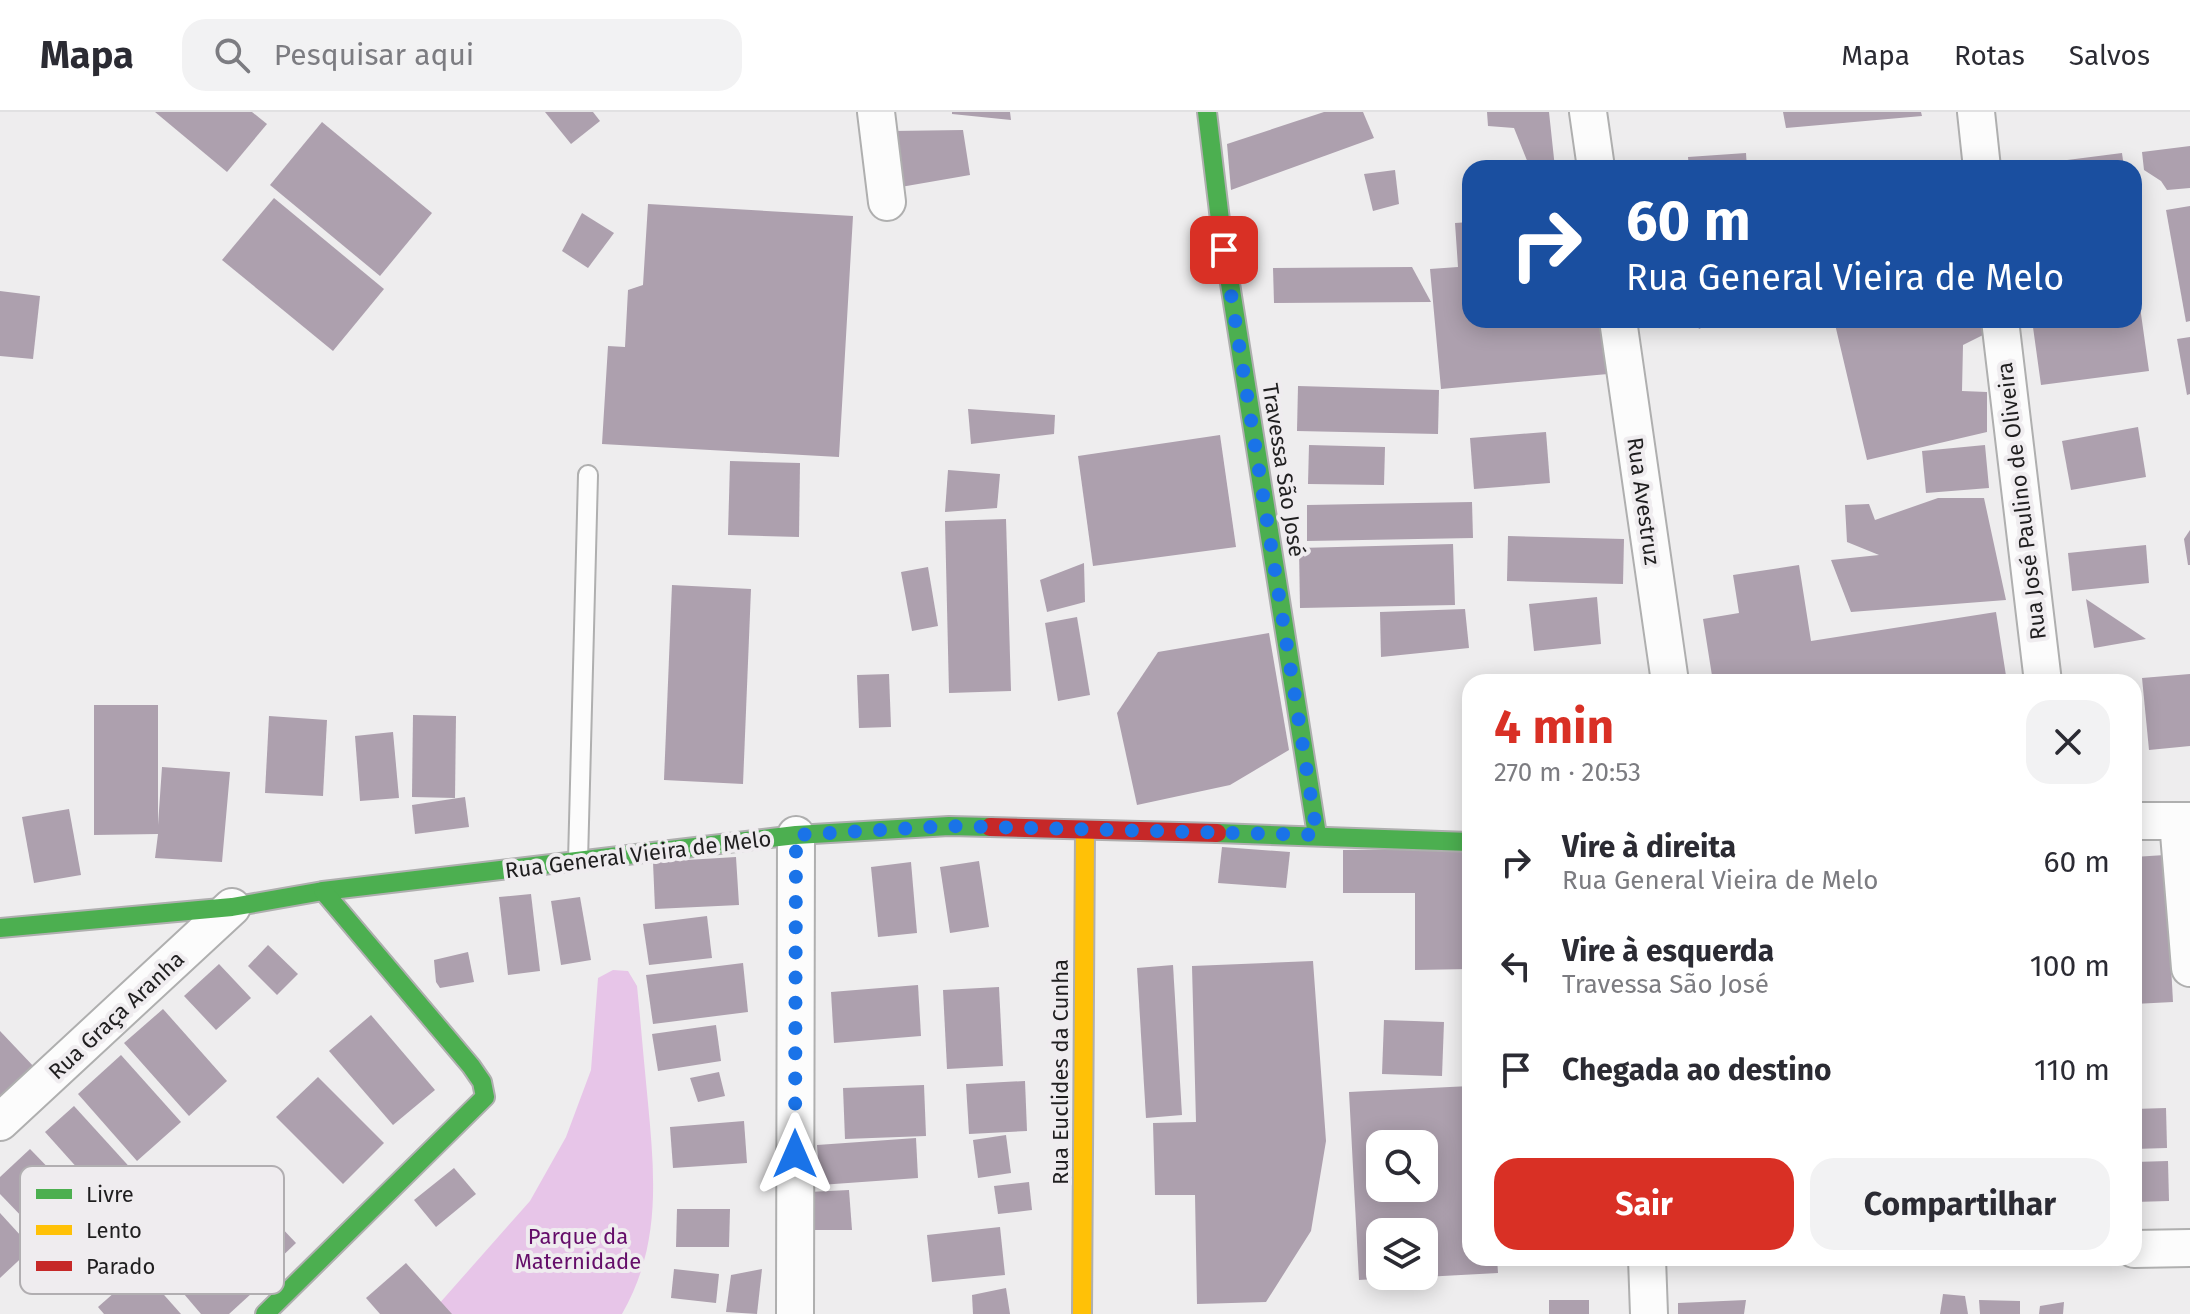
<!DOCTYPE html>
<html lang="pt">
<head>
<meta charset="utf-8">
<style>
  body { margin:0; font-family:"Fira Sans",sans-serif; background:#f2f2f3; color:#2b2b33; height:100vh; display:flex; flex-direction:column; font-size:30px; white-space:nowrap }
  * { box-sizing:border-box; margin:0 }
  p { font-size:26px; color:#7c7c81 }
  .icon { flex:none; width:44px; height:44px; fill:none; stroke:currentColor; stroke-width:2; stroke-linecap:round; stroke-linejoin:round }
  .map { position:relative; flex:1; overflow:hidden }
  .details { position:absolute; left:1462px; top:562px; width:680px; height:592px; display:flex; flex-direction:column; background:#fff; border-radius:24px; box-shadow:0 4px 20px #0003 }
  .details>* { flex:none }
  .top-card { position:absolute; left:1462px; top:48px; width:680px; height:168px; border-radius:24px; box-shadow:0 4px 20px #0003; background:#1a4fa0; color:#fff; overflow:hidden }
  .buttons { position:absolute; left:1366px; top:1018px; display:grid; gap:16px }
  .buttons a { display:grid; place-items:center; width:72px; height:72px; border-radius:16px; background:#fff; box-shadow:0 4px 20px #0003; font-size:40px }
  .pin { position:absolute; display:grid; place-items:center; width:68px; height:68px; color:#fff; margin:-34px; border-radius:16px; box-shadow:0 4px 12px #0006 }
  .me { position:absolute; width:88px; margin:-44px; rotate:0deg; stroke-linejoin:round; filter:drop-shadow(0 0 6px #0008) }
  .turn { display:flex; align-items:center; gap:28px; height:168px; padding:0 32px; font-size:36px }
  .turn .icon { width:104px; height:104px; stroke-width:2.5 }
  .turn b { display:block; font-size:56px; line-height:68px }
  .round { display:grid; place-items:center; flex:none; width:84px; height:84px; border-radius:24px; background:#f2f2f3 }
  .summary { display:flex; align-items:center; justify-content:space-between; height:136px; padding:0 32px }
  h1 { font-size:48px; font-weight:700; line-height:60px; color:#d93025 }
  .button { display:flex; gap:16px; margin-top:auto; padding:16px 32px }
  .button a { flex:1; height:92px; border-radius:24px; background:#d93025; color:#fff; font-size:32px; font-weight:700; line-height:92px; text-align:center }
  .button a+a { background:#f2f2f3; color:#2b2b33 }
  ul { padding:0; list-style:none }
  li { display:flex; align-items:center; gap:24px; height:104px; padding:0 32px }
  li div { flex:1 }
  li b { display:block; font-size:30px }
  li em { font-style:normal }
  header { display:flex; align-items:center; gap:48px; box-sizing:border-box; height:112px; padding:0 40px; background:#fff; border-bottom:2px solid #e1e1e2 }
  header strong { font-size:38px }
  nav { display:flex; gap:44px; margin-inline-start:auto; font-size:28px }
  .search { width:560px; height:72px; background:#f2f2f3; display:flex; align-items:center; gap:20px; box-sizing:border-box; padding:0 28px; border-radius:24px; color:#7c7c81; font-size:30px }
  .map>svg:first-child { display:block }
</style>
</head>
<body>
<header>
<strong>Mapa</strong>
<div class="search"><svg class="icon" aria-label="search" viewBox="0 0 24 24"><circle cx="10" cy="10" r="6"/><path d="M15 15l6 6"/></svg>Pesquisar aqui</div>
<nav><a>Mapa</a><a>Rotas</a><a>Salvos</a></nav>
</header>
<div class="map">
<svg width="2190" height="1202" viewBox="0 0 2190 1202">
  <rect width="100%" height="100%" fill="#eeedee"/>
  <path fill="#e7c5e8" d="M613,858L628,859L637,874C641,913 644,952 648,991C655,1066 661,1134 622,1202H430L530,1089L566,1025L591,958L598,866Z"/>
  <g fill="#ada0ae" fill-rule="evenodd">
    <path d="M155,0H252L267,12L227,60Z"/>
    <path d="M545,0H593L600,9L571,32Z"/>
    <path d="M952,0H1010L1011,8L952,2Z"/>
    <path d="M1324,0H1363L1374,26L1231,78L1227,32Z"/>
    <path d="M1487,0H1549L1555,56H1530L1514,16L1488,14Z"/>
    <path d="M1783,0H1921L1922,4L1786,16Z"/>
    <path d="M322,10L432,101L380,164L270,73Z"/>
    <path d="M963,18L970,63L895,76L892,19Z"/>
    <path d="M2190,34V76L2167,78L2161,69L2144,58L2142,40Z"/>
    <path d="M1746,41L1747,56H1689L1688,45Z"/>
    <path d="M2122,41L2124,56H2020V54Z"/>
    <path d="M1395,58L1399,92L1373,99L1364,62Z"/>
    <path d="M274,86L384,177L333,239L222,148Z"/>
    <path d="M648,92L853,104L839,345L602,332L608,234L625,235L628,178L643,173Z"/>
    <path d="M2190,94V209L2186,210L2166,98Z"/>
    <path d="M582,101L614,121L588,156L562,139Z"/>
    <path d="M1470,110V208H1603L1608,262L1441,277L1430,157L1458,155L1455,111Z"/>
    <path d="M2134,152L2149,259L2041,273L2032,208H2134Z"/>
    <path d="M1412,155L1431,190L1274,191L1273,156Z"/>
    <path d="M0,179L40,184L33,247L0,244Z"/>
    <path d="M1695,208H1717L1699,217Z"/>
    <path d="M1834,208H1982L1985,222L1963,233L1962,279L1987,280V320L1867,348Z"/>
    <path d="M2190,225V282L2187,283L2177,227Z"/>
    <path d="M1298,274L1439,278L1438,322L1297,319Z"/>
    <path d="M968,297L1055,303L1054,322L971,332Z"/>
    <path d="M2138,315L2146,365L2071,378L2062,329Z"/>
    <path d="M1546,320L1550,371L1474,377L1470,326Z"/>
    <path d="M1220,323L1236,435L1093,454L1078,344Z"/>
    <path d="M1309,333L1385,335L1384,373L1308,372Z"/>
    <path d="M1985,333L1989,376L1926,381L1922,339Z"/>
    <path d="M730,349L800,351L799,425L728,423Z"/>
    <path d="M948,358L1000,362L997,396L945,400Z"/>
    <path d="M1938,386H1984L2006,488L1851,500L1831,448L1879,443L1847,430L1845,393L1869,392L1875,408Z"/>
    <path d="M1472,390L1473,426L1307,429V393Z"/>
    <path d="M1006,407L1011,579L949,581L945,409Z"/>
    <path d="M2190,418V453H2188L2184,427Z"/>
    <path d="M1508,424L1624,427L1623,472L1507,469Z"/>
    <path d="M1453,432L1455,493L1300,496L1299,436Z"/>
    <path d="M2146,433L2149,471L2072,479L2068,441Z"/>
    <path d="M1084,451L1085,490L1047,500L1040,468Z"/>
    <path d="M1799,453L1811,529L1996,500L2007,570H1713L1703,507L1739,501L1733,463Z"/>
    <path d="M928,455L938,514L912,519L901,460Z"/>
    <path d="M672,473L751,477L743,672L664,668Z"/>
    <path d="M1597,485L1601,532L1534,539L1529,492Z"/>
    <path d="M2086,487L2146,527L2094,536Z"/>
    <path d="M1465,497L1469,536L1381,545L1380,500Z"/>
    <path d="M1077,505L1090,583L1058,589L1045,511Z"/>
    <path d="M1269,521L1289,638L1230,673L1137,693L1117,601L1158,540Z"/>
    <path d="M889,562L891,615L859,616L857,563Z"/>
    <path d="M2190,562V634L2149,638L2142,566Z"/>
    <path d="M94,593H158V713L162,655L230,660L222,750L155,746L158,722L94,723Z"/>
    <path d="M413,603L456,604L455,686L412,685Z"/>
    <path d="M269,604L327,608L323,684L265,681Z"/>
    <path d="M393,620L399,686L360,689L355,624Z"/>
    <path d="M465,685L469,715L415,722L412,693Z"/>
    <path d="M69,697L81,763L34,771L22,705Z"/>
    <path d="M1222,735L1290,740L1286,776L1218,771Z"/>
    <path d="M1470,737V857L1415,858V781H1343V738Z"/>
    <path d="M2165,743L2173,890L2134,892V745Z"/>
    <path d="M736,745L739,793L655,797L653,750Z"/>
    <path d="M979,749L989,815L950,821L940,755Z"/>
    <path d="M911,750L917,821L878,825L871,755Z"/>
    <path d="M531,782L540,859L508,863L499,785Z"/>
    <path d="M580,785L591,848L561,853L551,789Z"/>
    <path d="M707,804L712,846L649,853L643,812Z"/>
    <path d="M268,833L298,862L277,883L248,854Z"/>
    <path d="M468,840L474,870L440,876L436,870L434,848Z"/>
    <path d="M1313,849L1326,1029L1311,1119L1266,1190L1197,1192L1195,1083H1155L1153,1011L1196,1010L1192,854Z"/>
    <path d="M743,851L748,900L653,912L646,863Z"/>
    <path d="M219,852L251,886L216,918L184,884Z"/>
    <path d="M1173,853L1182,1003L1146,1006L1137,856Z"/>
    <path d="M918,873L921,924L834,931L831,880Z"/>
    <path d="M999,875L1003,954L947,957L943,878Z"/>
    <path d="M163,897L227,969L189,1004L124,931Z"/>
    <path d="M371,903L435,978L393,1013L329,939Z"/>
    <path d="M1384,908L1444,910L1442,964L1382,962Z"/>
    <path d="M716,913L721,949L658,959L652,922Z"/>
    <path d="M0,919L36,957L0,991Z"/>
    <path d="M121,943L181,1010L137,1049L78,982Z"/>
    <path d="M719,960L725,984L698,990L690,966Z"/>
    <path d="M318,965L384,1031L343,1072L276,1005Z"/>
    <path d="M1025,969L1027,1019L969,1022L966,972Z"/>
    <path d="M924,973L926,1024L845,1027L843,976Z"/>
    <path d="M1470,974V1146H1497L1498,1161L1424,1165V1120H1380V1164H1393V1166L1359,1168L1349,980ZM1380,1032H1424V1076H1380Z"/>
    <path d="M74,994L135,1061L106,1088L45,1020Z"/>
    <path d="M2166,996L2167,1036L2134,1037V997Z"/>
    <path d="M744,1009L747,1051L673,1056L670,1015Z"/>
    <path d="M1006,1023L1011,1061L978,1066L973,1028Z"/>
    <path d="M916,1026L918,1066L820,1073L817,1033Z"/>
    <path d="M30,1037L94,1103L55,1139L0,1082V1065Z"/>
    <path d="M2168,1049L2169,1089L2134,1090V1050Z"/>
    <path d="M454,1056L476,1082L436,1115L414,1088Z"/>
    <path d="M1029,1070L1032,1098L998,1102L994,1074Z"/>
    <path d="M849,1078L852,1118H812L808,1080Z"/>
    <path d="M677,1097H730L729,1135H676Z"/>
    <path d="M0,1101L32,1136L0,1166Z"/>
    <path d="M279,1113L296,1131L252,1173L234,1155Z"/>
    <path d="M195,1115L252,1181L229,1202H201L155,1148Z"/>
    <path d="M1000,1115L1005,1163L932,1170L927,1123Z"/>
    <path d="M406,1151L452,1202H380L366,1186Z"/>
    <path d="M141,1157L181,1202H104L98,1195Z"/>
    <path d="M674,1157L719,1162L716,1191L671,1186Z"/>
    <path d="M762,1157L757,1202L726,1200L731,1163Z"/>
    <path d="M1006,1176L1010,1202H973L972,1183Z"/>
    <path d="M1943,1182L1965,1184L1968,1202H1940Z"/>
    <rect x="1549" y="1188" width="40" height="14"/>
    <path d="M1746,1188L1744,1202H1678V1191Z"/>
    <path d="M1979,1188L2020,1189V1202H1980Z"/>
    <path d="M2064,1190L2063,1202H2039L2040,1194Z"/>
  </g>
  <g fill="none" stroke-linecap="round" stroke-linejoin="round">
    <defs>
      <path id="lane" d="M578,749L588,363"/>
      <g id="street">
        <path d="M876,0L887,90"/>
        <path d="M1588,0L1596,56"/>
        <path d="M1976,0L1982,56"/>
        <path d="M1618,208L1670,570"/>
        <path d="M2000,208L2043,570"/>
        <path d="M2134,709H2190"/>
        <path d="M2178,709L2190,856"/>
        <path d="M0,1010L232,795"/>
        <path d="M2134,1137L2190,1136"/>
        <path d="M1647,1146L1649,1202"/>
        <path d="M795,1202L796,723"/>
      </g>
      <g id="fast">
        <path d="M1207,0L1220,108L1317,723"/>
        <path d="M1217,721L1470,730"/>
        <path d="M0,816L232,795L323,779L796,723L949,714L990,715"/>
        <path d="M265,1202L485,985L482,970L471,954L323,779"/>
      </g>
      <path id="slow" d="M1082,1202L1085,718"/>
      <path id="jam" d="M990,715L1217,721"/>
    </defs>
    <use href="#lane" stroke="#afafaf" stroke-width="22"/>
    <use href="#street" stroke="#afafaf" stroke-width="40"/>
    <use href="#fast" stroke="#afafaf" stroke-width="22"/>
    <use href="#slow" stroke="#afafaf" stroke-width="22"/>
    <use href="#jam" stroke="#afafaf" stroke-width="22"/>
    <use href="#lane" stroke="#fcfcfc" stroke-width="18"/>
    <use href="#street" stroke="#fcfcfc" stroke-width="36"/>
    <use href="#fast" stroke="#4caf50" stroke-width="18"/>
    <use href="#slow" stroke="#ffc107" stroke-width="18"/>
    <use href="#jam" stroke="#c62828" stroke-width="18"/>
  </g>
  <g fill="none" stroke-linecap="round" stroke-linejoin="round">
    <path stroke="#1a73e8" stroke-width="14" stroke-dasharray="0 25.2" d="M795,1042L796,723L949,714L1317,723L1224,138"/>
  </g>
  <g text-anchor="middle" stroke-width="8" stroke-linejoin="round" paint-order="stroke">
    <g font-size="22" fill="#1f1e1f" stroke="#efecef">
      <text transform="translate(1284 358) rotate(81)" y="8">Travessa São José</text>
      <text transform="translate(1644 389) rotate(82)" y="8">Rua Avestruz</text>
      <text transform="translate(2021 389) rotate(-97)" y="8">Rua José Paulino de Oliveira</text>
      <text transform="translate(638 742) rotate(-7)" y="8">Rua General Vieira de Melo</text>
      <text transform="translate(116 903) rotate(-43)" y="8">Rua Graça Aranha</text>
      <text transform="translate(1060 960) rotate(-90)" y="8">Rua Euclides da Cunha</text>
    </g>
    <g font-size="22" fill="#640d69" stroke="#efecef">
      <text x="578" y="1132">Parque da<tspan x="578" dy="25">Maternidade</tspan></text>
    </g>
  </g>
  <rect x="20" y="1054" width="264" height="128" rx="12" fill="#efecef" stroke="#b1aeb1" stroke-width="2"/>
  <rect x="36" y="1077" width="36" height="10" fill="#4caf50"/>
  <rect x="36" y="1113" width="36" height="10" fill="#ffc107"/>
  <rect x="36" y="1149" width="36" height="10" fill="#c62828"/>
  <g font-size="22" fill="#1f1e1f">
    <text x="86" y="1090">Livre</text>
    <text x="86" y="1126">Lento</text>
    <text x="86" y="1162">Parado</text>
  </g>
</svg>
<div class="buttons">
<a><svg class="icon" aria-label="search" viewBox="0 0 24 24"><circle cx="10" cy="10" r="6"/><path d="M15 15l6 6"/></svg></a>
<a><svg class="icon" aria-label="layers" viewBox="0 0 24 24"><path d="M12 4l9 5-9 5-9-5zM3 14l9 5 9-5"/></svg></a>
</div>
<div class="pin" style="left:1224px;top:138px;background:#d93025"><svg class="icon" aria-label="arrive" viewBox="0 0 24 24"><path d="M6 21V4h12l-3 4 3 4H6"/></svg></div>
<svg class="me" style="left:795px;top:1042px" viewBox="-20 -20 40 40"><path d="M0-17L14 15 0 8-14 15z" fill="#1a73e8" stroke="#fff" stroke-width="4"/></svg>
<div class="top-card">
<div class="turn"><svg class="icon" aria-label="right" viewBox="0 0 24 24"><path d="M7 20v-9h11M14 6l5 5-5 5"/></svg><div><b>60 m</b>Rua General Vieira de Melo</div></div>
</div>
<section class="details">
<div class="summary"><div><h1>4 min</h1><p>270 m · 20:53</p></div><a class="round"><svg class="icon" aria-label="close" viewBox="0 0 24 24"><path d="M6 6l12 12M18 6L6 18"/></svg></a></div>
<ul>
<li><svg class="icon" aria-label="right" viewBox="0 0 24 24"><path d="M7 20v-9h11M14 6l5 5-5 5"/></svg><div><b>Vire à direita</b><p>Rua General Vieira de Melo</p></div><em>60 m</em></li>
<li><svg class="icon" aria-label="left" viewBox="0 0 24 24"><path d="M17 20v-9H6M10 6l-5 5 5 5"/></svg><div><b>Vire à esquerda</b><p>Travessa São José</p></div><em>100 m</em></li>
<li><svg class="icon" aria-label="arrive" viewBox="0 0 24 24"><path d="M6 21V4h12l-3 4 3 4H6"/></svg><div><b>Chegada ao destino</b></div><em>110 m</em></li>
</ul>
<div class="button"><a>Sair</a><a>Compartilhar</a></div>
</section>
</div>
</body>
</html>
